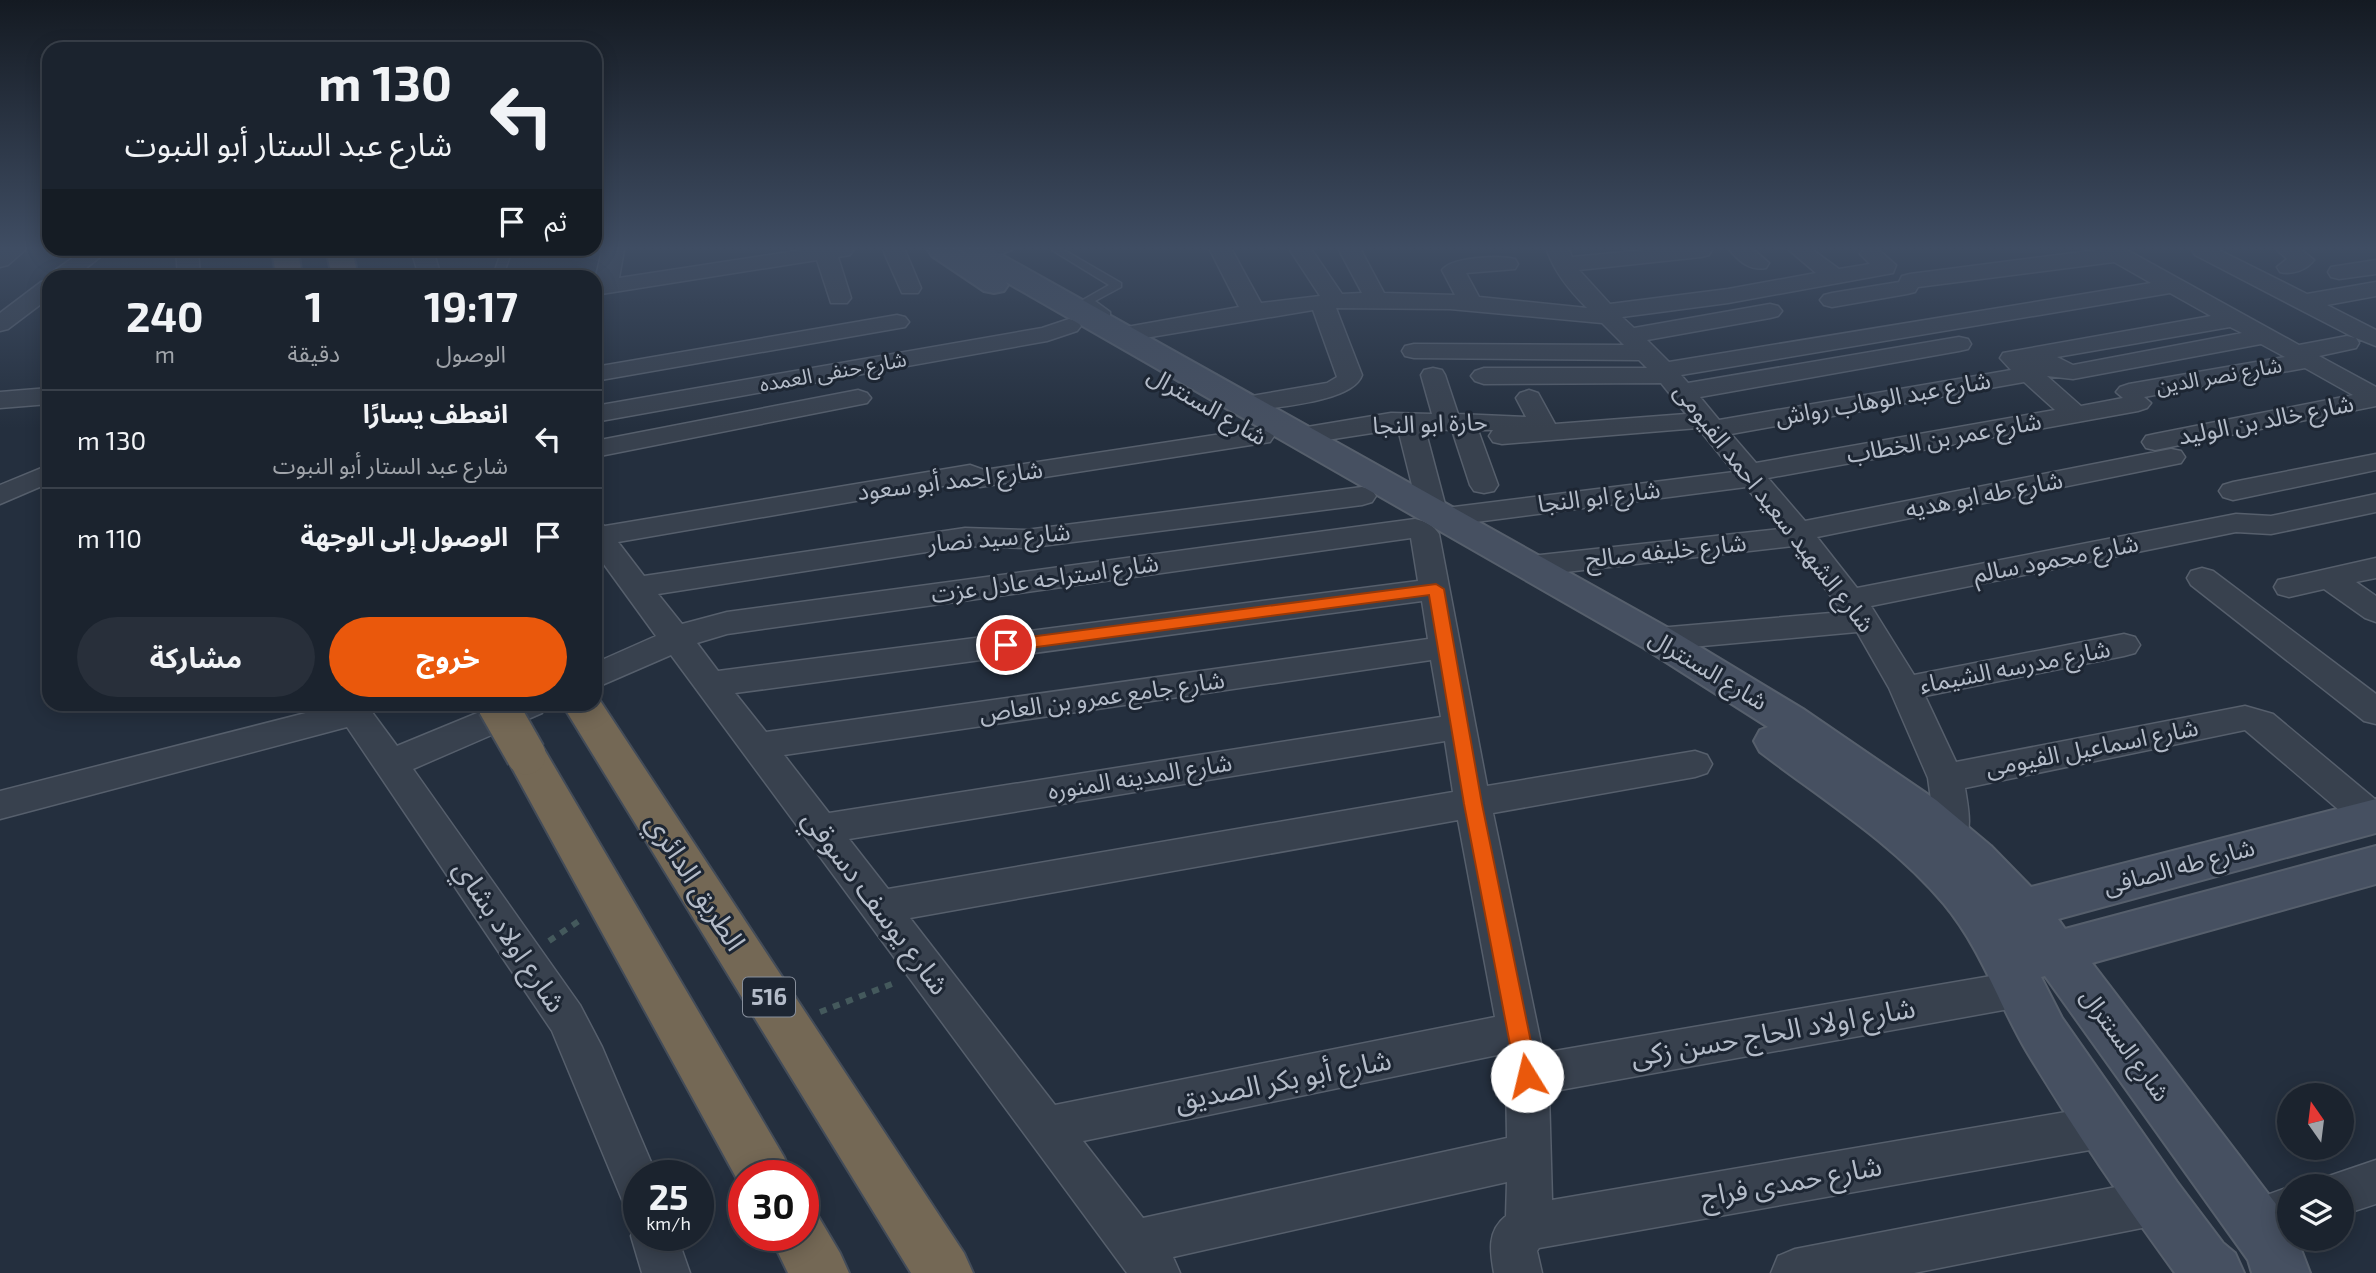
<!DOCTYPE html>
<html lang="ar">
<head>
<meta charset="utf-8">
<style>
  body { margin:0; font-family:"Exo 2","Noto Sans Arabic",sans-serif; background:#282f3a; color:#f1f3f6; direction:rtl; height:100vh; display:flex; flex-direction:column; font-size:26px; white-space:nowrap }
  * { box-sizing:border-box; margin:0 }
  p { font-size:23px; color:#a0a4aa }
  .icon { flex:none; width:38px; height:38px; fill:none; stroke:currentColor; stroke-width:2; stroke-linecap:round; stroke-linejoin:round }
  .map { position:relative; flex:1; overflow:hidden; direction:ltr }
  .panel { position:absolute; left:42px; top:270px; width:560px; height:441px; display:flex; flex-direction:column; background:#1b232e; border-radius:21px; box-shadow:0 4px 18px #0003,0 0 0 2px #39404a; direction:rtl }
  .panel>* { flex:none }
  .guide { position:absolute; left:42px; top:42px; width:560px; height:214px; border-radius:21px; box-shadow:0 4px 18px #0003,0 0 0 2px #39404a; direction:rtl; background:#1b232e; color:#f1f3f6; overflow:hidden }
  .needle { width:46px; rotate:346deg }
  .fabs { position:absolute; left:2277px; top:1083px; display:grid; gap:14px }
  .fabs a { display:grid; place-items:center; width:77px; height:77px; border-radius:50%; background:#1b232e; box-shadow:0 4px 18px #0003,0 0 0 2px #39404a; font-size:35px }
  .speed { position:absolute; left:623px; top:1160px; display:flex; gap:14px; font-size:35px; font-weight:700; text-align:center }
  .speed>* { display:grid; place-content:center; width:91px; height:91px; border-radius:50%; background:#1b232e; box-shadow:0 4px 18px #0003,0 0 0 2px #39404a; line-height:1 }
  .speed small { font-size:18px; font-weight:400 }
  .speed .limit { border:10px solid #d22; background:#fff; color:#111 }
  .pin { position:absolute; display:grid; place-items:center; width:60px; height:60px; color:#fff; margin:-30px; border:4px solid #fff; border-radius:50%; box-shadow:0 2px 7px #0007 }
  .me { position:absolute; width:77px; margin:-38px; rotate:351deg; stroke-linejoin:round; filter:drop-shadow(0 0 5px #0008) }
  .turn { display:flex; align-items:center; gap:24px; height:147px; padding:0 35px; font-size:32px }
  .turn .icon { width:91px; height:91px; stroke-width:2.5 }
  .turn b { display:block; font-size:49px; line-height:60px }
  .then { display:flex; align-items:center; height:66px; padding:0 35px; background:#0003; gap:14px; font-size:26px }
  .eta { display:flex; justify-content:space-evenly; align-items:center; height:119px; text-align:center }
  .eta b { font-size:42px; font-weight:700; line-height:49px }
  .cta { display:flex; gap:14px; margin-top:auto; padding:14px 35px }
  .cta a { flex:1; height:80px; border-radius:42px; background:#ea580c; color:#fff; font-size:28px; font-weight:700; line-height:80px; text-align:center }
  .cta a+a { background:#282f3a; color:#f1f3f6 }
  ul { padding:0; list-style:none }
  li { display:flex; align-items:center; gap:21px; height:98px; padding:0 35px; border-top:2px solid #39404a }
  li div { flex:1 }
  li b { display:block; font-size:26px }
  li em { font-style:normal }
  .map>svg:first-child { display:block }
</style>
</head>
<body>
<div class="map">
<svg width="2376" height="1273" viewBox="0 0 2376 1273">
  <rect width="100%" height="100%" fill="#242f3e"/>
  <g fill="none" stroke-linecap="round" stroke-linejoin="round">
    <defs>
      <g id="lane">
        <path d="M502,250H512L503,276H493Z"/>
        <path d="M997,250H1012L984,260L978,257Z"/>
        <path d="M1052,250H1064L1121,283V287L1095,301L1110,312V316H1102L1081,301L1109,285Z"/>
      </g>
      <g id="street">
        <path d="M0,250H25L8,265L0,267Z"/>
        <path d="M84,250H109L76,276H51L54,271Z"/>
        <path d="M176,250H198L200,276H178Z"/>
        <path d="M411,250H433L441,276H419Z"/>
        <path d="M602,250H624L619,278L802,250H853L850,255L838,257L851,298L847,303H831L817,260L595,295V281Z"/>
        <path d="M883,250H905L921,288L918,293H902Z"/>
        <path d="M1210,250H1232L1261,303L1320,296L1290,250H1312L1342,294L1362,293L1339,250H1361L1384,293L1455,295L1442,270C1451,257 1499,255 1515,259L1518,264L1515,269L1466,273L1479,297L1587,308C1570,291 1554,272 1547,250H1569L1572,257L1645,250H1712L1709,255L1701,257L1579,270L1610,304L1728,289L1816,273L1789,250H1813L1839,269L1870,264L1860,254L1863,250H1879L1896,265L1893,273L1728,303L1622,317L1634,328L1770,304L1778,306L1782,311L1778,316L1770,318L1647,340L1669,362L2151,283L2114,262L1918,287L1915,292L1907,294L1832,307L1824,305L1820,300L1824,295L1832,293L1899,282L1902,276L1910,274L2097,250H2127L2299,345L2347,336L2355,338L2195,255L2192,250H2219L2307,294L2376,282V296L2327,305L2376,330V346L2356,338L2359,343L2356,348L2319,356L2376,387V406L2155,450L2146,448L2142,442L2146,436L2155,434L2353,395L2305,368L2144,397L2151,403L2147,408L2138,411L1768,478L1805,521L2171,449L2181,451L2185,457L2181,463L2171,465L1817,537L1857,588L2236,514L2271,516L2376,494V512L2271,534L2236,532L1871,606L1914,675L2124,634L2135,637L2140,645L2135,653L2124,656L1925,696L1956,762L2245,706L2273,714L2376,800V830L2359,827L2245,730L1965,788C1968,808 1973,828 1963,846L1950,851L1937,846L1932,836L1933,814L1928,778L1889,688L1857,632L1658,650L1647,647L1642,639L1647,631L1658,628L1843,612L1793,546L1531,576L1520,573L1516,566L1520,559L1531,556L1780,529L1746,487L1445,526L1435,523L1431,518L1422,515L1418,509L1398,429L1301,444L1292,442L1288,436L1292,430L1301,428L1391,413L1432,414L1421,375L1424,370L1433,368L1442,370L1445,375L1458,414L1526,417L1516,398L1520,393L1529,390L1538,393L1555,424L1686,414L1661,383L1484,384L1475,381L1471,376L1475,371L1484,368H1647L1639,360L1414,358L1405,356L1402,351L1405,346L1414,344L1624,345L1602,323L1450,309L1336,308L1362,375C1353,403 1271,407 1243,412L1234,409L1230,404L1234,399L1327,383L1337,377L1313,310L1121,342L1113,340L1109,335L1113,330L1121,328L1239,307ZM2170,293L2211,316L2003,353L2000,358L2011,370L1719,420L1700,397L1959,351L1968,349L1971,344L1968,339L1959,337L1688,383L1681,375ZM2230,327L2242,333L2073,365L2057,357ZM2261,344L2285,357L2129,384L2120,387L2116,392L2123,398L2081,406L2047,376L2073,379ZM2024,382L2055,410L1756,463L1731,434ZM1698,428L1734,472L1446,508L1425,429L1452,430L1470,485L1474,491L1484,493L1494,491L1498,485L1478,430H1493L1489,436L1493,442L1502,444Z"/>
        <path d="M1730,250H1754L1769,263L1766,268C1751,271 1739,262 1730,250Z"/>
        <path d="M2277,250H2302L2314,260C2307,270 2292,275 2280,272L2277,267L2287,259Z"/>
        <path d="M2376,260V274L2339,279L2331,277L2328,272L2331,267Z"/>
        <path d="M49,280V298L8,329L0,331V313L41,282Z"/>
        <path d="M897,315L905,317L909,322L905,327L595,381V367Z"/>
        <path d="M1069,319L1077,321L1081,326L1077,331L1047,341L595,422V406L1042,328Z"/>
        <path d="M49,388V404L0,408V392Z"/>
        <path d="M858,390L867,393L871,398L867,403L595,457V441Z"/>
        <path d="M1261,428L1270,430L1274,436L1270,442L980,487L966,482L618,542L644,576L965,528L1026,530L1362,487L1372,490L1376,496L1372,502L1362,505L1026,548L965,546L658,594L682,624L727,612L1415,519C1425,521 1434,526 1439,534L1487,786L1695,751L1707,755L1712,764L1707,773L1695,777L1493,813L1543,1053L2020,971L2034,976L2040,989L2034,1002L2020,1007L1549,1092L1552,1200L2107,1105L2122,1111L2129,1126L2122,1141L2107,1147L1539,1248L1537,1251L1542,1273H1494C1490,1251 1487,1231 1506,1216L1507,1182L1173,1257L1180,1273H1127L671,655L595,688V663L656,636L595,552V523L605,526L970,465L984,470ZM1411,538L1418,581L718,671L697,643L727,634ZM1422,601L1428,639L766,732L735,693ZM1431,660L1441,717L829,813L784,755ZM1445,741L1453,792L888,889L849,839ZM1458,820L1495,1017L1055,1105L910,918ZM1502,1054L1506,1076L1507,1138L1143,1218L1083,1141Z"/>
        <path d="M2376,454V470L2233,500L2223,497L2219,491L2223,485L2233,482Z"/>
        <path d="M49,465V483L0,504V485Z"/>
        <path d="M2376,558V578L2356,582L2376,596V622L2365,618L2324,589L2289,597L2278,594L2274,587L2278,580Z"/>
        <path d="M2202,568L2213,571L2376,694V724L2364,721L2191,585L2187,578L2191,571Z"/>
        <path d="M333,704H366L397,746L499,704H546L542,713L413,769L580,1005L602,1047L657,1176H639V1208L623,1202L552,1031L347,727L0,819V791L333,706Z"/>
        <path d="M2376,1160V1204L2342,1215V1186H2322L2326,1177Z"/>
        <path d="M2157,1179L2173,1186L2180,1202L2173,1218L2157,1225L1914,1273H1771L1778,1256L1795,1249Z"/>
        <path d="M2289,1187V1233L2253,1245L2237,1238L2230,1222L2237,1206Z"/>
        <path d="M639,1219V1236H677L690,1273H642L631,1236Z"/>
      </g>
      <path id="secondary" d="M928,250H958L965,254L963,250H993L1672,630L1803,709L1936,800L1991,846L2031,887L2376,799V833L2058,919L2065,929L2376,846V884L2092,963L2289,1221V1239H2297L2310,1273H2252L2248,1260L2045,976L2041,977L2062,1018L2177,1182L2223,1243L2235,1253L2244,1273H2175C2123,1202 2073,1128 2027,1052C1998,1003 1982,950 1944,904C1894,844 1822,799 1760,752L1754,741L1760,730L1768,727L1644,648L1006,282L1008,285L1004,291L994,293L984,291L932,256Z"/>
      <g id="highway">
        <path d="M272,250H298L302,276H276Z"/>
        <path d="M326,250H352L358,276H332Z"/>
        <path d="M595,693L964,1253L973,1273H911L562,704H595Z"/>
        <path d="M526,739L541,744L784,1157L792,1176H744V1192L505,755L511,744Z"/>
        <path d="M803,1210L818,1216L840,1253L849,1273H788L770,1236H803Z"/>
      </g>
    </defs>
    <use href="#lane" stroke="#565f6c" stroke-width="3"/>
    <use href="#street" stroke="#565f6c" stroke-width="3"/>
    <use href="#secondary" stroke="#565f6c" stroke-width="4"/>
    <use href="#highway" stroke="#434c59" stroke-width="4"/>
    <g stroke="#44595c" stroke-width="6" stroke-dasharray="7 7" stroke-linecap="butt">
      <path d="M549,941L582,919"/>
      <path d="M820,1012L897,982"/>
    </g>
    <use href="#lane" fill="#38414e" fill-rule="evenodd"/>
    <use href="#street" fill="#38414e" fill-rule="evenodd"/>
    <use href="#secondary" fill="#465061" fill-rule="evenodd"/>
    <use href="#highway" fill="#746855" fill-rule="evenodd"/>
    <defs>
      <path id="highway-bridge" d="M497,704L526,755"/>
    </defs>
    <use href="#highway-bridge" stroke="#434c59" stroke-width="43" stroke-linecap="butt"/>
    <use href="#highway-bridge" stroke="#746855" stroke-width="39"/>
  </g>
  <linearGradient id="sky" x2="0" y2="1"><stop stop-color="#141a22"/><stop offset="0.58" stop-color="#3f4d63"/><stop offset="1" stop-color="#3f4d63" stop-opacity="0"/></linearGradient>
  <rect width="2376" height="428" fill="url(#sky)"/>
  <path fill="#ea580c" stroke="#983908" stroke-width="2" d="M1436,584L1444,589L1482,804L1538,1076L1535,1083L1527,1086L1519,1083L1516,1076L1464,804L1429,595L1006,651L998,645L1006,640Z"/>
  <g text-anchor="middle" stroke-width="6" stroke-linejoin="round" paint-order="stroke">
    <g font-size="21" fill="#b4bcc9" stroke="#1d2633">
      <text transform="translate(833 372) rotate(-10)" y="7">شارع حنفى العمده</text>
      <text transform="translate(2219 376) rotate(-10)" y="7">شارع نصر الدين</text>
    </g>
    <rect fill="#1d2633" stroke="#878f9c" stroke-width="2" x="743" y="977.5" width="52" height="39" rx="5"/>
    <g font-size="23" font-weight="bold" fill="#b4bcc9">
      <text x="769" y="1005">516</text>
    </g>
    <g font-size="24" fill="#b4bcc9" stroke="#1d2633">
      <text transform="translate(1883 399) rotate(-10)" y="8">شارع عبد الوهاب رواش</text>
      <text transform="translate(1207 406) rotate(30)" y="8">شارع السنترال</text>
      <text transform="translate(2266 420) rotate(-11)" y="8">شارع خالد بن الوليد</text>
      <text transform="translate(1430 424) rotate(-2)" y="8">حارة ابو النجا</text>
      <text transform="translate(1944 438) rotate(-10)" y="8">شارع عمر بن الخطاب</text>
      <text transform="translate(950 481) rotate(-7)" y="8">شارع احمد أبو سعود</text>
      <text transform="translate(1984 495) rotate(-11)" y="8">شارع طه ابو هديه</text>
      <text transform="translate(1599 497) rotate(-7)" y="8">شارع ابو النجا</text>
      <text transform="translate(1774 508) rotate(52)" y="8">شارع الشهيد سعيد احمد الفيومى</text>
      <text transform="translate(999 538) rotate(-5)" y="8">شارع سيد نصار</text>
      <text transform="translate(1666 551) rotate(-6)" y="8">شارع خليفه صالح</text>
      <text transform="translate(2056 559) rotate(-11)" y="8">شارع محمود سالم</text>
      <text transform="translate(1045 579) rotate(-8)" y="8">شارع استراحه عادل عزت</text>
      <text transform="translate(2015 667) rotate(-11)" y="8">شارع مدرسه الشيماء</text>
      <text transform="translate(1708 670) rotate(31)" y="8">شارع السنترال</text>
      <text transform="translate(1102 697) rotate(-8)" y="8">شارع جامع عمرو بن العاص</text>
      <text transform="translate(2092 748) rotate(-11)" y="8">شارع اسماعيل الفيومى</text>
      <text transform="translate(1140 777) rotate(-9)" y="8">شارع المدينه المنوره</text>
      <text transform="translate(2179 867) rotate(-15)" y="8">شارع طه الصافى</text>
      <text transform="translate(2125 1045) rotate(54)" y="8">شارع السنترال</text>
    </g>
    <g font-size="28" fill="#b4bcc9" stroke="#1d2633">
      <text transform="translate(696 882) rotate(57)" y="10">الطريق الدائري</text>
      <text transform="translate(876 902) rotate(53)" y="10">شارع يوسف دسوقي</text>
      <text transform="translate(510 936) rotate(56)" y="10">شارع اولاد بشاي</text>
      <text transform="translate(1773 1032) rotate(-10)" y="10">شارع اولاد الحاج حسن زكى</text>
      <text transform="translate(1283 1080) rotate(-11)" y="10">شارع أبو بكر الصديق</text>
      <text transform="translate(1791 1181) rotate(-10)" y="10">شارع حمدى فراج</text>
    </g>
  </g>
</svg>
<div class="fabs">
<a><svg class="needle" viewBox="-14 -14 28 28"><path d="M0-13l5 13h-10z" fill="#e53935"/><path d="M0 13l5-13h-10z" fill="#a0a4aa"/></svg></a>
<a><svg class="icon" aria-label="layers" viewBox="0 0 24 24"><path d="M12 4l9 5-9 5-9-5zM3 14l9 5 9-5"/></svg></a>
</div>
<div class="speed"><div>25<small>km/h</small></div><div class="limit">30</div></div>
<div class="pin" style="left:1006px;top:645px;background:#d93025"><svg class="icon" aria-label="arrive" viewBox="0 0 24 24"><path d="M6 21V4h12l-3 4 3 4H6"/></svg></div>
<svg class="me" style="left:1527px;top:1076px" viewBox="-20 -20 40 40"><circle r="19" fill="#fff"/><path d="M0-13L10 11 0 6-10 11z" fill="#ea580c"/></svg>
<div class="guide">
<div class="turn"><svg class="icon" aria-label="left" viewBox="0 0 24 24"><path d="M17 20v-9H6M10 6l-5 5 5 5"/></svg><div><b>130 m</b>شارع عبد الستار أبو النبوت</div></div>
<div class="then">ثم<svg class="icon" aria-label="arrive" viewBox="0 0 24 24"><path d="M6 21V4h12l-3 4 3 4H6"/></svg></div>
</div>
<section class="panel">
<div class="eta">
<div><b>19:17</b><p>الوصول</p></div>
<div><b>1</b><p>دقيقة</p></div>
<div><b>240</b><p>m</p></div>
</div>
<ul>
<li><svg class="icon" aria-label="left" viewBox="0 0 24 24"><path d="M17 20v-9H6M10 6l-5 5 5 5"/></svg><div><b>انعطف يسارًا</b><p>شارع عبد الستار أبو النبوت</p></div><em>130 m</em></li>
<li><svg class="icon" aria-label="arrive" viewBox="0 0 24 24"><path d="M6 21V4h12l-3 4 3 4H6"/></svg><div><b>الوصول إلى الوجهة</b></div><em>110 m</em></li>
</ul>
<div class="cta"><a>خروج</a><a>مشاركة</a></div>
</section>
</div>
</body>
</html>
